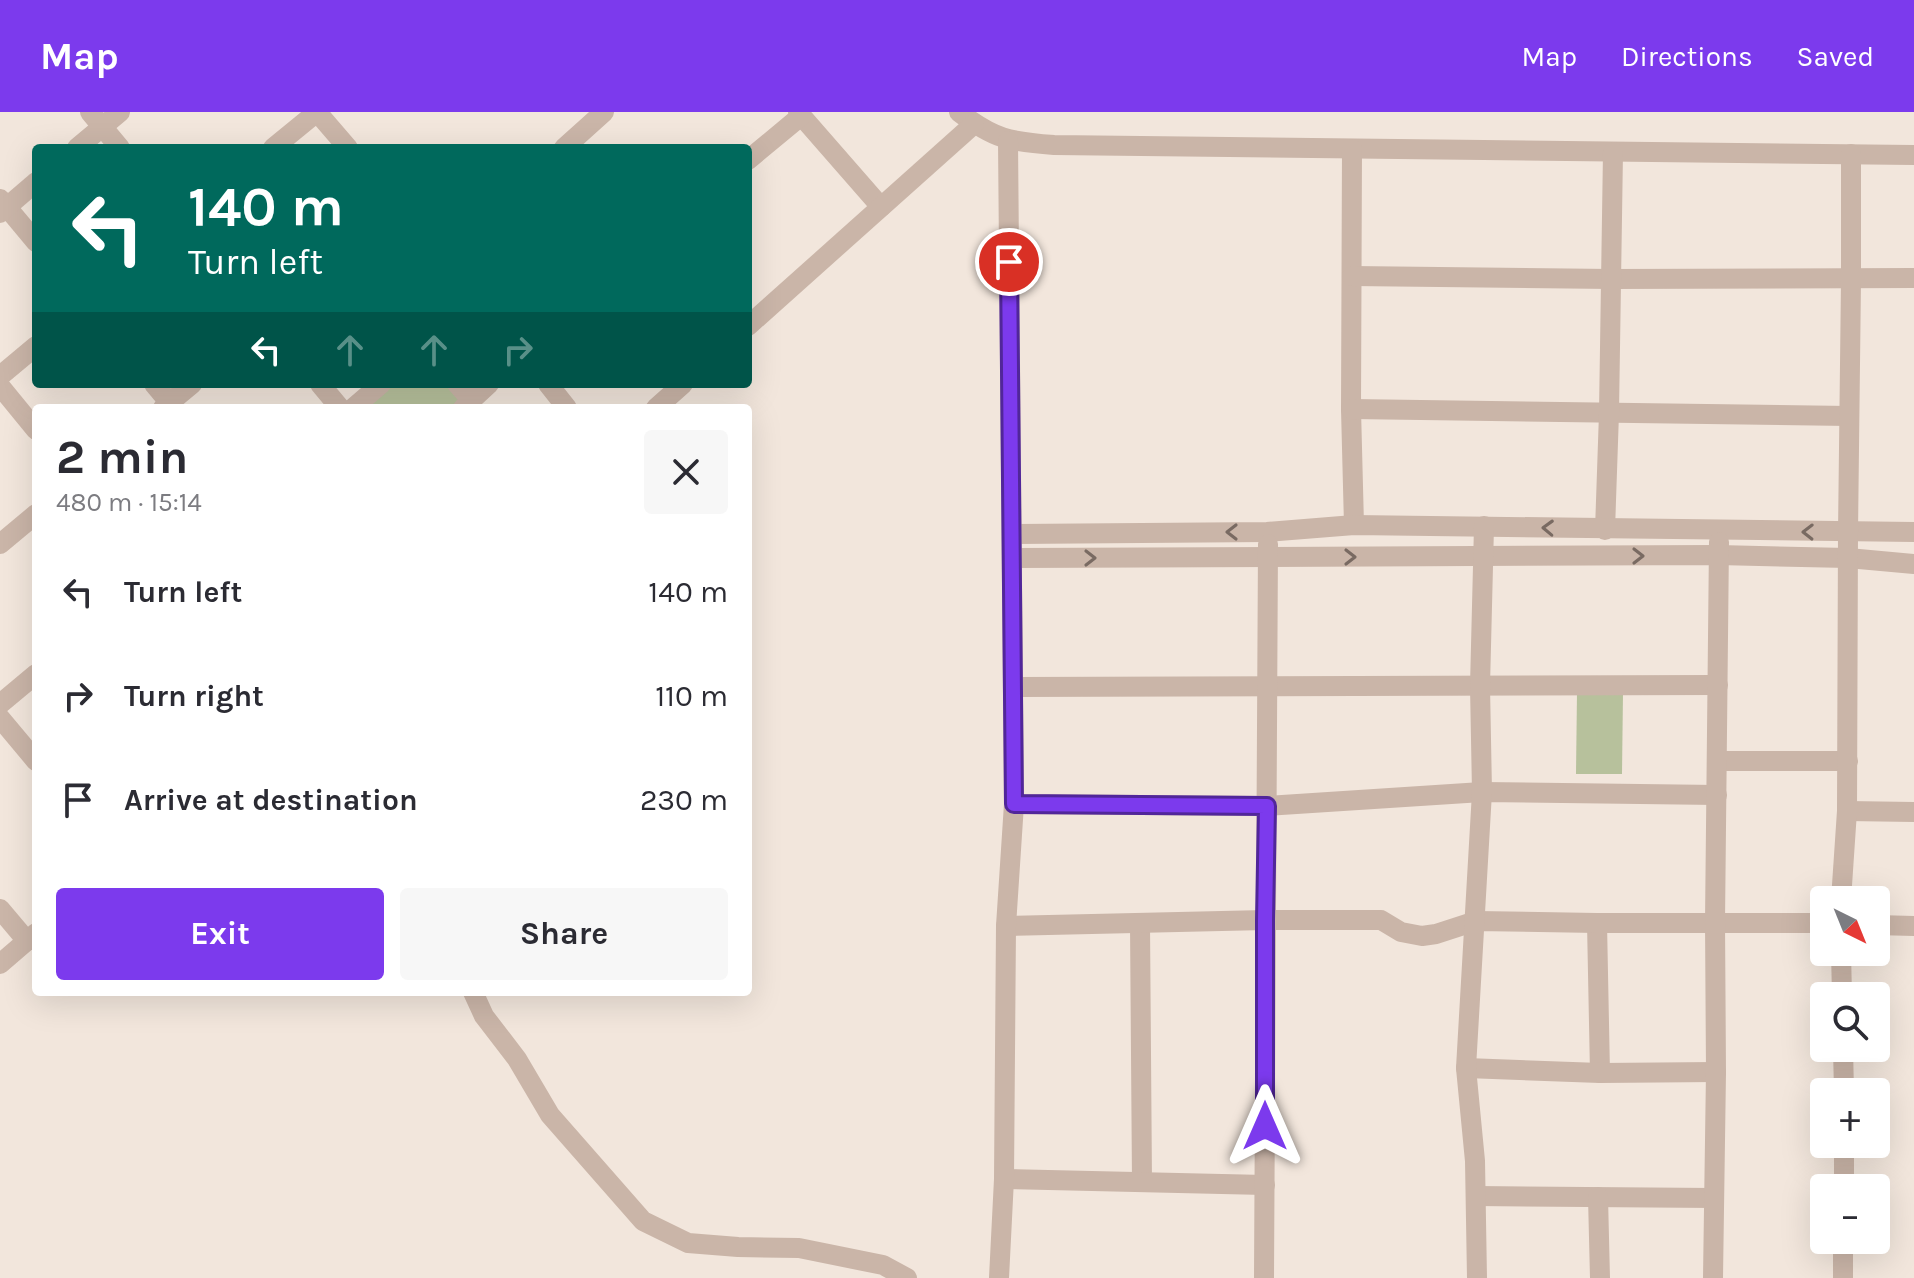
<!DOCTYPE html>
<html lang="en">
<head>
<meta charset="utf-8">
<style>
  body { margin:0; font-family:Karla,sans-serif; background:#f7f7f7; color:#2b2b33; height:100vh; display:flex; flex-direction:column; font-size:30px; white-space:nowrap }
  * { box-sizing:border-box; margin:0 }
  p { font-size:26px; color:#7c7c81 }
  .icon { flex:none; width:44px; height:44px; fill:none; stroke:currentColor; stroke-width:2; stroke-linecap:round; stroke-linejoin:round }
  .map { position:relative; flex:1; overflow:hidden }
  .side { position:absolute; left:32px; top:292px; width:720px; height:592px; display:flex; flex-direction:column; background:#fff; border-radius:8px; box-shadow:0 8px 32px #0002 }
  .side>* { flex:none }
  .hud { position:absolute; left:32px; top:32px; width:720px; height:244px; border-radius:8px; box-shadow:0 8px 32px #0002; background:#00695c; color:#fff; overflow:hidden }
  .needle { width:52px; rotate:137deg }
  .fabs { position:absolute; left:1810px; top:774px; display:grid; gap:16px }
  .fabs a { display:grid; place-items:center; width:80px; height:80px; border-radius:8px; background:#fff; box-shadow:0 8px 32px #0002; font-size:40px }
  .pin { position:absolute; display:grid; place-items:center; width:68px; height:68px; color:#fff; margin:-34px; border:4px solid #fff; border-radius:50%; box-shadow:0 2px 8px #0007 }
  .me { position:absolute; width:88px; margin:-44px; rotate:0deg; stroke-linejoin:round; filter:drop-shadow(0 0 6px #0008) }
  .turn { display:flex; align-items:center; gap:28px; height:168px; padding:0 24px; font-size:36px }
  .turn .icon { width:104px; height:104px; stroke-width:2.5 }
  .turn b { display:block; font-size:56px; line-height:68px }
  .lanes { display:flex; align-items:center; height:76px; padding:0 24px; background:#0003; justify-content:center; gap:40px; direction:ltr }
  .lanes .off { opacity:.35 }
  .round { display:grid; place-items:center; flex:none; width:84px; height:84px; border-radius:8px; background:#f7f7f7 }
  .summary { display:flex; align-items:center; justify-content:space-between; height:136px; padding:0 24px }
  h1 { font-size:48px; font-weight:700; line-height:60px }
  .primary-button { display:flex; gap:16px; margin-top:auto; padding:16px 24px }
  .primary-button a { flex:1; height:92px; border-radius:8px; background:#7c3aed; color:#fff; font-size:32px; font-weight:700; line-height:92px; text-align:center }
  .primary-button a+a { background:#f7f7f7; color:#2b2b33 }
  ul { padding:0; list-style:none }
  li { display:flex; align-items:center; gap:24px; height:104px; padding:0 24px }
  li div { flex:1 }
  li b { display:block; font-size:30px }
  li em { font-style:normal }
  header { display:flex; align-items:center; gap:48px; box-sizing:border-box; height:112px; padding:0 40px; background:#7c3aed; color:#fff }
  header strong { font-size:38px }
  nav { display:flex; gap:44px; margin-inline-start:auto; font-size:28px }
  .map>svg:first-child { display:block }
</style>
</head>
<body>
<header>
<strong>Map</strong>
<nav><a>Map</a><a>Directions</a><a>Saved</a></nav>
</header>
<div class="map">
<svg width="1914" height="1166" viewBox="0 0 1914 1166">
  <rect width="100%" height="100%" fill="#f2e6dc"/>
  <g fill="#b7c19c">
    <path d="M394,272H450L464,289L456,296H366Z"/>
    <path d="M1577,581H1623L1622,662H1576Z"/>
  </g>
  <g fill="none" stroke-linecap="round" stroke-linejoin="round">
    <g stroke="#cab5a8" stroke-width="20">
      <path d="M90,0L120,36"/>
      <path d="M317,0L348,36"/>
      <path d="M798,0L881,95"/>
      <path d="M959,0C994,27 1010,30 1054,33L1914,43"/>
      <path d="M77,36L120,0"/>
      <path d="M273,36L317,0"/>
      <path d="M564,36L604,0"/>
      <path d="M1352,37L1351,297L1354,413"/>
      <path d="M748,48L801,4"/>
      <path d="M0,87L36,130"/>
      <path d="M0,101L36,70"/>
      <path d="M1352,164L1611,167L1914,166"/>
      <path d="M748,214L974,12"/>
      <path d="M0,264L36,234"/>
      <path d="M154,272L174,296"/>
      <path d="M320,272L340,296"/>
      <path d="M457,272L472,289"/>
      <path d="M548,272L567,296"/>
      <path d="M0,274L36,318"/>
      <path d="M163,296L192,272"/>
      <path d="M353,296L381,272"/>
      <path d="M463,296L489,272"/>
      <path d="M656,296L683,272"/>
      <path d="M1351,297L1849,304"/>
      <path d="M1605,418L1609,301L1613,40"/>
      <path d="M1012,422L1267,420L1354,413L1914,420"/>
      <path d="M0,432L36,402"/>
      <path d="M1012,446L1718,443L1848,446L1914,452"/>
      <path d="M1013,575L1718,573"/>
      <path d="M0,592L36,562"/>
      <path d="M0,606L36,649"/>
      <path d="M1718,649H1848"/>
      <path d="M1014,692L1267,694L1482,680L1717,683"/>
      <path d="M1847,699L1914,700"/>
      <path d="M1841,788L1847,699L1848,421L1851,168V42"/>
      <path d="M0,797L27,829"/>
      <path d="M1597,811L1600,961"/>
      <path d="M1140,812L1142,1070"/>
      <path d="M1876,813L1914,814"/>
      <path d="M1006,814L1265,808H1381L1401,820L1422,824L1436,822L1476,809L1597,811H1824"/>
      <path d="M1841,840L1842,884"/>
      <path d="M0,852L36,821"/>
      <path d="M473,880L484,904L517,947L550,1003L643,1109L688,1131L738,1135L799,1136L883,1153L907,1166"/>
      <path d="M1843,936L1844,980"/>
      <path d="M1466,956L1600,961L1716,960"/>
      <path d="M1004,1067L1265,1073"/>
      <path d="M1844,1076V1032"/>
      <path d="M1476,1084L1714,1086"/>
      <path d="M1598,1085L1600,1166"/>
      <path d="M999,1166L1004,1067L1006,814L1014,692L1008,29"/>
      <path d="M1264,1166L1268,432"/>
      <path d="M1477,1166L1475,1049L1466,956L1482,680L1480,574L1484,414"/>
      <path d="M1713,1166L1716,960L1715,810L1719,430"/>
      <path d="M1843,1166V1128"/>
    </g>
  </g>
  <defs><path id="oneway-chevron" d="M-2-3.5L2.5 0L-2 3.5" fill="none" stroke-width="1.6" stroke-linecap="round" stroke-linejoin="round" transform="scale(2)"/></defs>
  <g stroke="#796a62">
    <use href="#oneway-chevron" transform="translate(1548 416) rotate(-178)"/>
    <use href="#oneway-chevron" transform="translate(1232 420) rotate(180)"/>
    <use href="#oneway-chevron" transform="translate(1808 420) rotate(-179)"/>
    <use href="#oneway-chevron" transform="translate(1638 444)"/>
    <use href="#oneway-chevron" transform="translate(1350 445)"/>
    <use href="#oneway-chevron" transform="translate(1090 446)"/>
  </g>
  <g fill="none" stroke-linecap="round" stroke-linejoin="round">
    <defs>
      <path id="route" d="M1009,150L1014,692L1267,694L1265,808V1014"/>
    </defs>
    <use href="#route" stroke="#51269a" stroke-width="20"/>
    <use href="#route" stroke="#7c3aed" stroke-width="14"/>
  </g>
</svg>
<div class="fabs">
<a><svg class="needle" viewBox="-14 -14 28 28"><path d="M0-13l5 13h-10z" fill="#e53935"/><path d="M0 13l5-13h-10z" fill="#7c7c81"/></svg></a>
<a><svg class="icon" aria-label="search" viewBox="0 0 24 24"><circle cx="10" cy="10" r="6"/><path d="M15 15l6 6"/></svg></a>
<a>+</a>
<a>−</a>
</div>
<div class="pin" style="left:1009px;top:150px;background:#d93025"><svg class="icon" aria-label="arrive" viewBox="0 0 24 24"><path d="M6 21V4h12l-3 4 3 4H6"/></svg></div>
<svg class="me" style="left:1265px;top:1014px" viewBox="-20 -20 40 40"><path d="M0-17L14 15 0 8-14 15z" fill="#7c3aed" stroke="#fff" stroke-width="4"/></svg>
<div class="hud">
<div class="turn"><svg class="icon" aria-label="left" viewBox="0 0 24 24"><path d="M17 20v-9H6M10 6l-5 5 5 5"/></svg><div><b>140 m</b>Turn left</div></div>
<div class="lanes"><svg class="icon" aria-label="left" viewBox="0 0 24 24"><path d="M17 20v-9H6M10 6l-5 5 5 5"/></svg><svg class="icon off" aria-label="ahead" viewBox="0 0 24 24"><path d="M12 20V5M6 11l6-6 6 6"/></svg><svg class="icon off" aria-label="ahead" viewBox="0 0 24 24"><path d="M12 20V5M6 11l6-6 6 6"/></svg><svg class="icon off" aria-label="right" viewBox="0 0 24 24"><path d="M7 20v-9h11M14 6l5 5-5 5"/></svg></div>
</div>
<section class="side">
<div class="summary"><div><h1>2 min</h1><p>480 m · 15:14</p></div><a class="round"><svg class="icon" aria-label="close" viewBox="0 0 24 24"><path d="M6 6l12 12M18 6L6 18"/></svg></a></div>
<ul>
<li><svg class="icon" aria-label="left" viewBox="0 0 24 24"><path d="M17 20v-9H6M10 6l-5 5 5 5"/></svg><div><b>Turn left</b></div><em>140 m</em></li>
<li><svg class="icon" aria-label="right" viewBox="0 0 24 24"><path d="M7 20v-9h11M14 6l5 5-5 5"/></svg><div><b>Turn right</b></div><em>110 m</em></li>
<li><svg class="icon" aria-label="arrive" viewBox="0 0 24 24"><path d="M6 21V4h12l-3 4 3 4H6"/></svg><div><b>Arrive at destination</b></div><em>230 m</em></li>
</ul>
<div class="primary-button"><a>Exit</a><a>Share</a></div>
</section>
</div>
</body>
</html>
